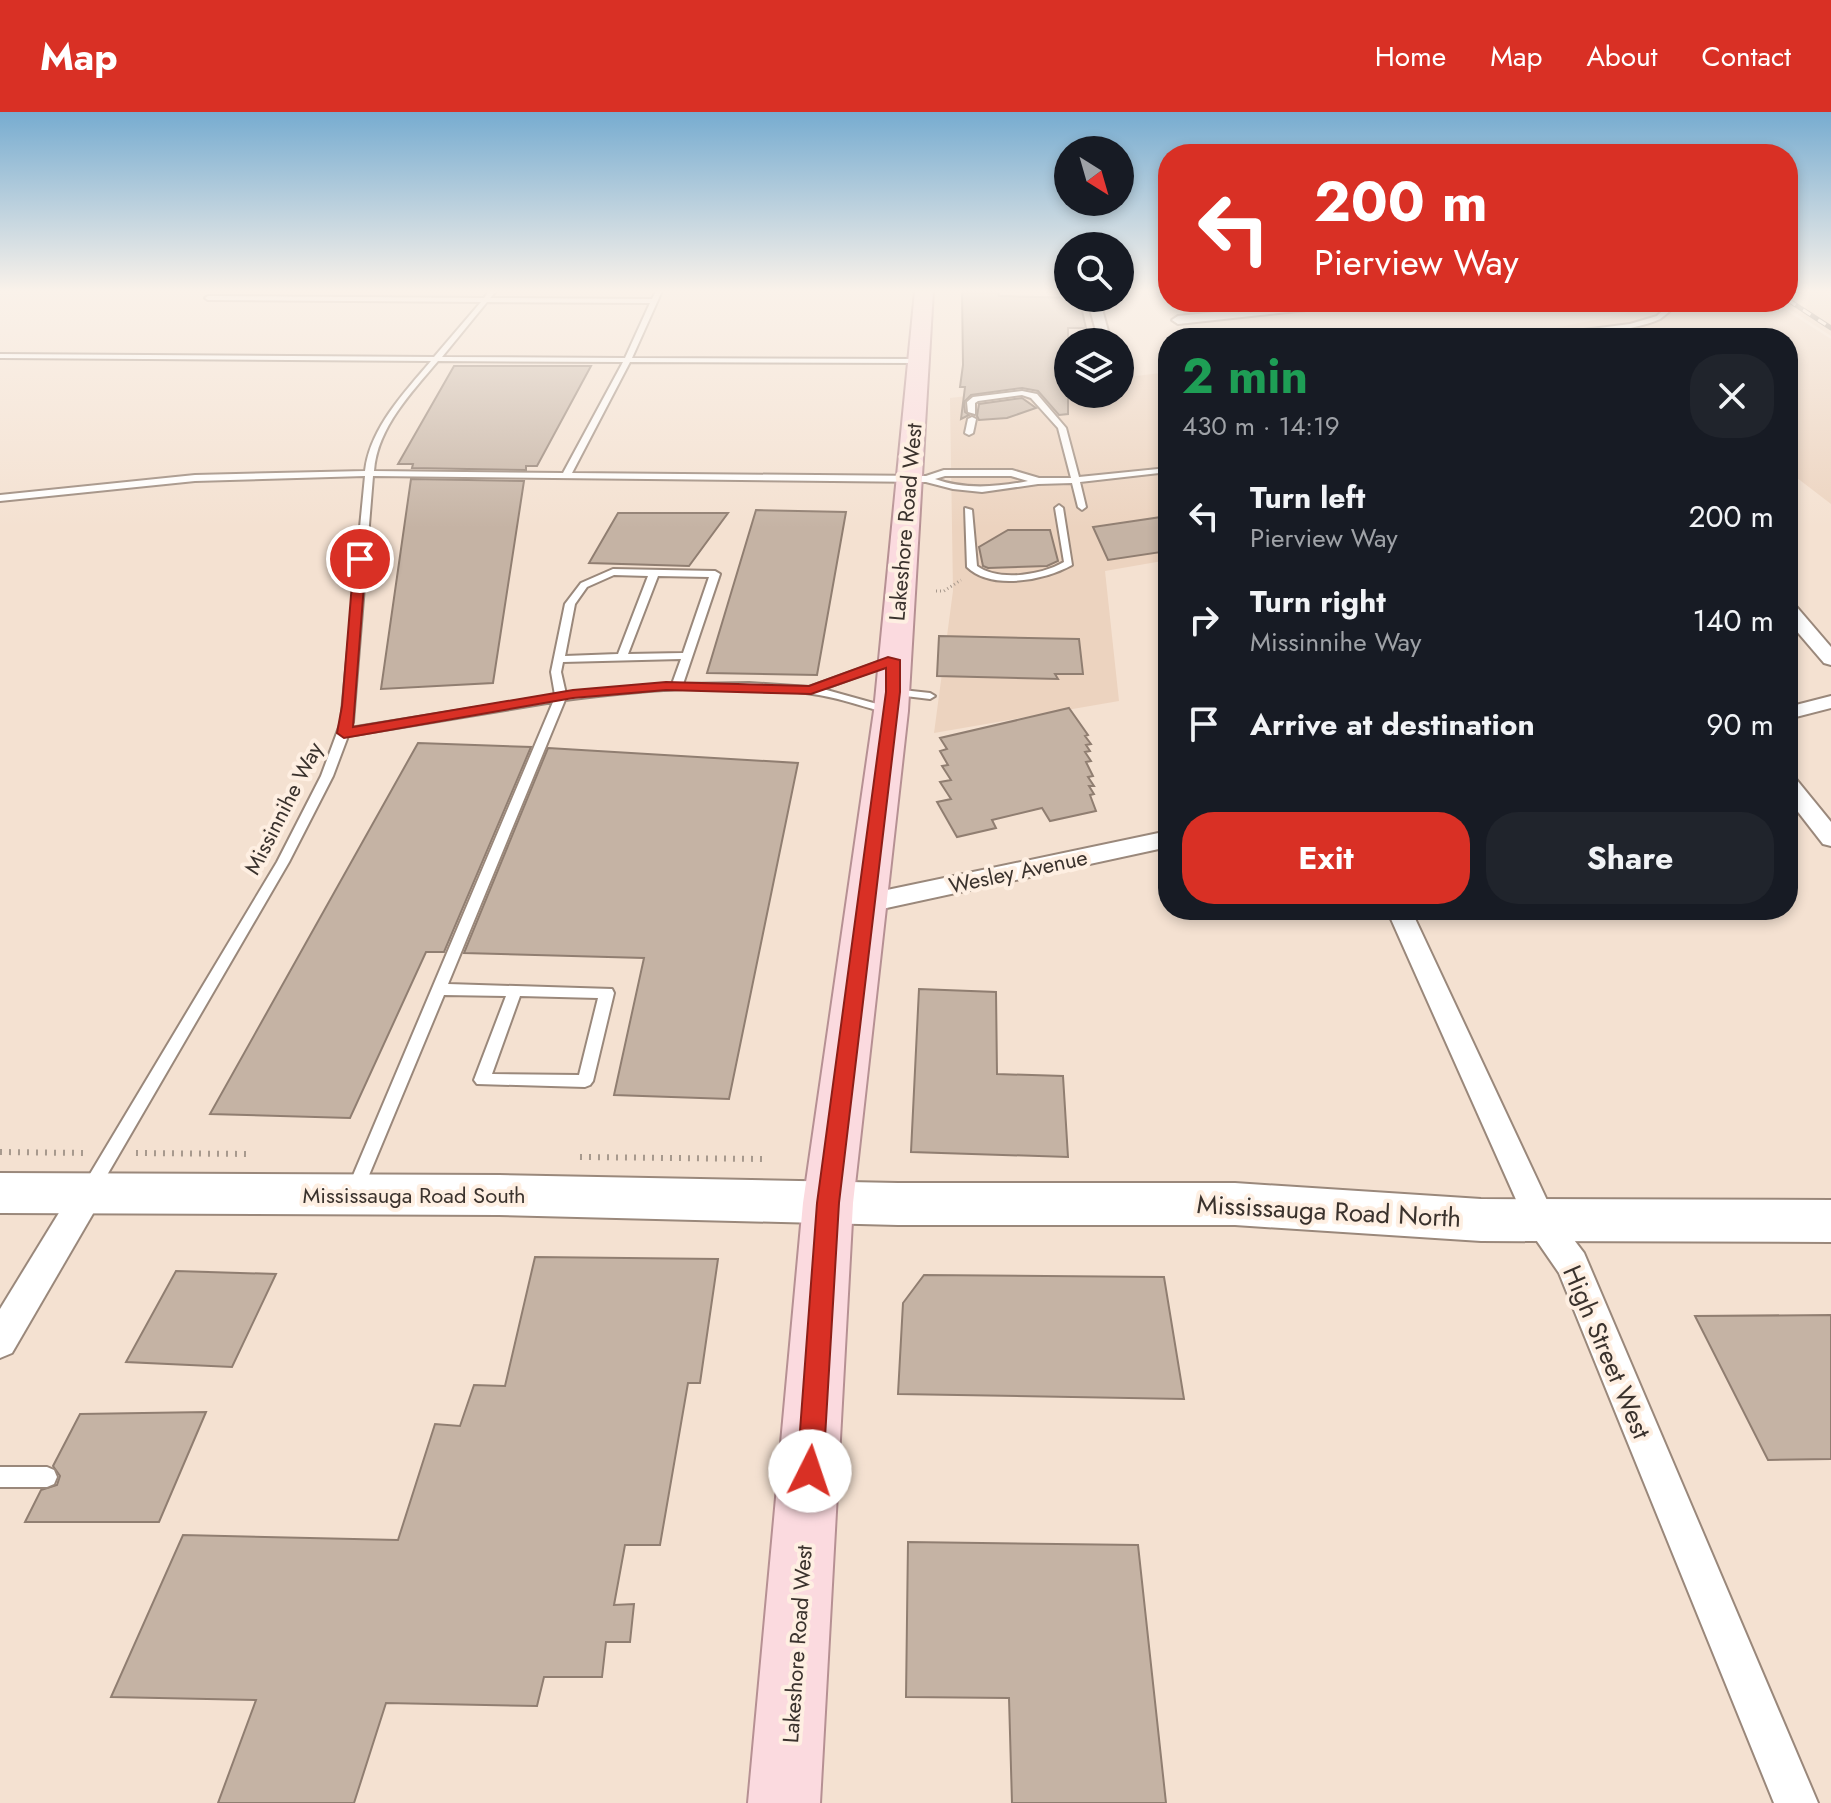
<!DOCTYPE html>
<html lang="en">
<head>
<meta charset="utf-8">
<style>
  body { margin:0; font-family:Jost,sans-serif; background:#20242c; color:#f1f3f6; height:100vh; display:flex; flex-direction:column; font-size:30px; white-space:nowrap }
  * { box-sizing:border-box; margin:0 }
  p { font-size:26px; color:#9ea1a6 }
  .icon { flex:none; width:44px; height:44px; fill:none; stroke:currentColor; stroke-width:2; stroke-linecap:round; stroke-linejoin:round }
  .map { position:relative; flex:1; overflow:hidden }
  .side { position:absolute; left:1158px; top:216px; width:640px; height:592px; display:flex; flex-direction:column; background:#171b24; border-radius:32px; box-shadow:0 4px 12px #0003 }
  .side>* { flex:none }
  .guide { position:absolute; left:1158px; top:32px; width:640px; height:168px; border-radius:32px; box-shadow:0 4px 12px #0003; background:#d93025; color:#fff; overflow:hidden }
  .needle { width:52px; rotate:143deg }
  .fabs { position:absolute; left:1054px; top:24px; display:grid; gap:16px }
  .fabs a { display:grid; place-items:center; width:80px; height:80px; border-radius:50%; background:#171b24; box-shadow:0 4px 12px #0003; font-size:40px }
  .pin { position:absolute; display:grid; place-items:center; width:68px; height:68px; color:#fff; margin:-34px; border:4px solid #fff; border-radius:50%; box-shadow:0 2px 8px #0007 }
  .me { position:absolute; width:88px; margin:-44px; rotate:4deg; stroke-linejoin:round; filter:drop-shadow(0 0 6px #0008) }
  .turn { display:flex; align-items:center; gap:28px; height:168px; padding:0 24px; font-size:36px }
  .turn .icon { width:104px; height:104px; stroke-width:2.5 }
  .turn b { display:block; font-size:56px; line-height:68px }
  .round { display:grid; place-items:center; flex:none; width:84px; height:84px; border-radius:32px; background:#20242c }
  .head { display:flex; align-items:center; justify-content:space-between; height:136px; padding:0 24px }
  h1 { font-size:48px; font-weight:700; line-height:60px; color:#1e9e55 }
  .action { display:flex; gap:16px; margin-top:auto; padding:16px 24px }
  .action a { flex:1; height:92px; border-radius:32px; background:#d93025; color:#fff; font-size:32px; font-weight:700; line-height:92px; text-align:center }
  .action a+a { background:#20242c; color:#f1f3f6 }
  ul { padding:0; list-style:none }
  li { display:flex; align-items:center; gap:24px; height:104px; padding:0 24px }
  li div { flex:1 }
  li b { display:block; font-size:30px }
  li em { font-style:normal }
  header { display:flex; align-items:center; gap:48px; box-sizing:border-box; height:112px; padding:0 40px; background:#d93025; color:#fff }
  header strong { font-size:38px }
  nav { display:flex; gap:44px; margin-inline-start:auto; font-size:28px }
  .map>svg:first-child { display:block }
</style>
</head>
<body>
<header>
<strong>Map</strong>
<nav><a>Home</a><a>Map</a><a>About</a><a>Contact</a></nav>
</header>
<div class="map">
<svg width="1831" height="1691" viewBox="0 0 1831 1691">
  <rect width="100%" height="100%" fill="#f4e1d1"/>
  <g fill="#ecd3bf">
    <path d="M1788,179H1820L1831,186V224L1779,190H1788Z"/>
    <path d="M1646,190H1773L1831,227V392L1788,359V226H1469L1554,216L1625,202Z"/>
    <path d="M1168,260V448L1105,459L1119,589L934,621L953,479L950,286L1068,272V282H1120V266Z"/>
  </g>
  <g fill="#c5b3a4" stroke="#907e71" stroke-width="2">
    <path d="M962,179H998L999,184L1079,186L1086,216H1068V302L1059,303L1038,279L1022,276L971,283L964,290L965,300L969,303L961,307L965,275H960L963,253Z"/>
    <path d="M454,254H591L537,354H526V358L412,356L413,352H398Z"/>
    <path d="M1022,286L1036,296L1007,306L979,308L977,304L979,292Z"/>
    <path d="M411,367L524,369L493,571L381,577Z"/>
    <path d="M756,398L846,400L817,563L707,561Z"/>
    <path d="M618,401H728L689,454L589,451Z"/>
    <path d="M1168,404V439L1108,448L1093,415Z"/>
    <path d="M1008,418H1050L1058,449L1047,454L988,456L983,454L979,435Z"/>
    <path d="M939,524L1079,527L1083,562H1055L1058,567L937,564Z"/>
    <path d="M1069,596L1088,623L1085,624L1091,632L1086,633L1090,639L1085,640L1091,649L1086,650L1093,664L1088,665L1094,674H1089L1094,682L1090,683L1096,699L1050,709L1042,696L992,708L996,716L957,725L937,690L951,687L940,670L951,668L942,654L948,653L940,639L947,637L940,626Z"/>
    <path d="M418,631L531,635L444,840H426L350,1006L210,1002Z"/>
    <path d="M548,636L798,651L729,987L614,983L644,846L464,841Z"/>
    <path d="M919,877L996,880L997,962L1063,964L1068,1045L911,1040Z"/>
    <path d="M535,1145L718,1147L700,1271H688L660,1433H625L614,1493L634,1492L630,1530H606L602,1565H544L537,1594L386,1591L354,1691H218L256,1588L111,1585L183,1423L398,1428L435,1312L460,1314L474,1273L505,1274Z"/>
    <path d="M176,1159L276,1162L232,1255L126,1250Z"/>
    <path d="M924,1163L1164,1165L1184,1287L898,1282L903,1191Z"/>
    <path d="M1831,1203V1347L1768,1348L1695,1204Z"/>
    <path d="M206,1300L159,1410H25L41,1378L57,1373L60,1364L53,1354L80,1302Z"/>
    <path d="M908,1430L1138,1433L1166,1691H1012L1009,1586L906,1585Z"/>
  </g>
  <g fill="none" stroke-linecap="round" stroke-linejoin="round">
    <defs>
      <g id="lane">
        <path d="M489,179H496L490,186L652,187L656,179H662L632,246L919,247L923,249L919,251L630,250L572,361L926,364L944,358H1012L1039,366H1071L1058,316L1031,286L1022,283L978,289L975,291V302L968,300L967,290L973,285L1022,279L1037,282L1066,316L1079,365L1168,356V360L1080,370L1086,395L1082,398L1078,395L1072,371L1038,372L982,380L953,377L926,370L373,364L353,610L350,616L555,583L551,560L565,492L581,471L613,457L715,459L720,462L683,572L749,571L809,575L893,545L898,548L897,550L823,577L895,597L897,599L891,602C867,596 843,587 819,583C741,569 643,578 565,588L448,872L612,877L614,881L593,969L590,973L585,975L477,972L474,968L506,884L444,883L362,1080L360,1085L354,1087L348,1085L346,1080L553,590L348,624L333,664L289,750L96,1082L90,1084L84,1082L82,1077L84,1072L277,750L321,664L341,610L365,364L195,369L0,389V383L195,363L365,359C370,316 404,281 431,249L0,246V242L434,245L481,190L208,188L205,186L208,184L484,186ZM487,190L650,191L625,246L442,245ZM438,249L623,250L563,361L374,359C377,316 411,281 438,249ZM945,364H1011L1028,369C998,375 965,378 935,367ZM614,463L648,464L618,542L565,544L575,492L587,475ZM658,464L709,465L683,541L628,542ZM681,547L672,572L566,582L561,560L563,550ZM520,884L598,886L579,963L492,962Z"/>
        <path d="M1671,190H1678C1673,196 1666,203 1660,207C1631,221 1555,226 1522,226L1630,212L1657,204Z"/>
        <path d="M972,305L976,307L973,321L969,323L965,321L968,307Z"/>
        <path d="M1059,393L1063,396L1072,453C1045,468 992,479 967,455L965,396L972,398L977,454C999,470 1042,463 1064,450L1055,396Z"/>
        <path d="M893,577L930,581L935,584L930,587L889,582L888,580Z"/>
        <path d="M0,1355H47L54,1358L57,1365L54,1372L47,1375H0Z"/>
      </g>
      <g id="street">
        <path d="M1161,179H1168V185L1164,184Z"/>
        <path d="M1087,186H1099L1111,230H1099Z"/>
        <path d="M1310,190H1349L1343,194L1178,212L1172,208L1178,204Z"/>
        <path d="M1788,491L1795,493L1831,535V553L1824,551L1788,509Z"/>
        <path d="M1831,584V596L1788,607V595Z"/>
        <path d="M1788,665L1796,667L1831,710V734L1823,732L1788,687Z"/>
        <path d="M1168,719V735L868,800L859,797L856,791L859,785L868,782Z"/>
        <path d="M1387,798H1411L1552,1099L1584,1141L1818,1691H1774L1559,1161L1530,1119Z"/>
        <path d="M87,1069L98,1073L103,1083L98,1093L12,1241L0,1246V1197L76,1073Z"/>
      </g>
      <path id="secondary" d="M0,1061L499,1063L898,1071H1235L1481,1087L1831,1088V1130L1481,1129L1235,1113H898L499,1103L0,1101Z"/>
      <path id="primary" d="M915,179H933L908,599L853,1091L820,1691H748L803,1091L874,599Z"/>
    </defs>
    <use href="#lane" stroke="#9a887b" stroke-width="4"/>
    <use href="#street" stroke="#9a887b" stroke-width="4"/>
    <use href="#secondary" stroke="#9a887b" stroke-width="4"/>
    <use href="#primary" stroke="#b69093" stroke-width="4"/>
    <path stroke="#a7998d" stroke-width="3" stroke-dasharray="1 3" stroke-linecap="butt" d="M936,479H944L961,468"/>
    <g stroke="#a7998d" stroke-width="6" stroke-dasharray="2 7" stroke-linecap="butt">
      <path d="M0,1040L86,1041"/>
      <path d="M136,1041L250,1042"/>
      <path d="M580,1045L763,1047"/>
    </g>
    <use href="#lane" fill="#fff" fill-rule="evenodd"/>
    <use href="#street" fill="#fff" fill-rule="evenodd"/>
    <use href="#secondary" fill="#fff" fill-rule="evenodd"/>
    <use href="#primary" fill="#fbdadf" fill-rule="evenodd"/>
    <defs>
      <path id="rail" d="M1788,188L1831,216"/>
    </defs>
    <use href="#rail" stroke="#6f645c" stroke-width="5"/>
    <use href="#rail" stroke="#feefe2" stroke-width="3" stroke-dasharray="9" stroke-linecap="butt"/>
  </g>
  <linearGradient id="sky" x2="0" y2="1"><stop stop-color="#77acd0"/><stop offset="0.43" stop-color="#faf2ea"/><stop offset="1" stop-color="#faf2ea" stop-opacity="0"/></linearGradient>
  <rect width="1831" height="416" fill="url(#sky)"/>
  <path fill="#d93025" stroke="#8d1f18" stroke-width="2" d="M360,443L366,447L353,615L573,578L666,570L809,574L888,545L900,548V580L839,1091L823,1359L819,1368L810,1372L800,1368L797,1359L817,1091L886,580V556L811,582L666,578L573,586L344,626L337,621L342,594L354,447Z"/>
  <g text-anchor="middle" stroke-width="8" stroke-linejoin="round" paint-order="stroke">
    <g font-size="22" fill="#3a322d" stroke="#feefe2">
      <text transform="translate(905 410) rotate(-85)" y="8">Lakeshore Road West</text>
      <text transform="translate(283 696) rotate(-63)" y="8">Missinnihe Way</text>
      <text transform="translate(1018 759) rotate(-12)" y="8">Wesley Avenue</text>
      <text x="414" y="1091">Mississauga Road South</text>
      <text transform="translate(797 1532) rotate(-86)" y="8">Lakeshore Road West</text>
    </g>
    <g font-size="26" fill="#3a322d" stroke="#feefe2">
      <text transform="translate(1329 1099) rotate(3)" y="9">Mississauga Road North</text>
      <text transform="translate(1607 1240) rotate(67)" y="9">High Street West</text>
    </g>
  </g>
</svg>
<div class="fabs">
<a><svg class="needle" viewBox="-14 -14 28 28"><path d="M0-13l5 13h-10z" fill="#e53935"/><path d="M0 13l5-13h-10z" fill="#9ea1a6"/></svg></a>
<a><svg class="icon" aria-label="search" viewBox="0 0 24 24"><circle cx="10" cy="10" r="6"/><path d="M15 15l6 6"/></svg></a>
<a><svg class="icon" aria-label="layers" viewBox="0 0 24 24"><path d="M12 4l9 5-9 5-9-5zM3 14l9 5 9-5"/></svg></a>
</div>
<div class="pin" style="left:360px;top:447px;background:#d93025"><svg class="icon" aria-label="arrive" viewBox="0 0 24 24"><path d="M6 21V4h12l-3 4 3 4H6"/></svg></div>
<svg class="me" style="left:810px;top:1359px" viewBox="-20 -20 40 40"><circle r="19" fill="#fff"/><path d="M0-13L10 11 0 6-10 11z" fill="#d93025"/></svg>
<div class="guide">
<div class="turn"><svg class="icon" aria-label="left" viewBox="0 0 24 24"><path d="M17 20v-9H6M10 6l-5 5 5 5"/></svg><div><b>200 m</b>Pierview Way</div></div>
</div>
<section class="side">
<div class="head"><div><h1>2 min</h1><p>430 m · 14:19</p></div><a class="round"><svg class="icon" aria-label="close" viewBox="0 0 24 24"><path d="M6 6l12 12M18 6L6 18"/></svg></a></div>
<ul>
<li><svg class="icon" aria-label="left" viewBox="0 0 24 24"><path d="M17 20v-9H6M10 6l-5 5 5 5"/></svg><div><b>Turn left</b><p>Pierview Way</p></div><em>200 m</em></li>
<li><svg class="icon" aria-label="right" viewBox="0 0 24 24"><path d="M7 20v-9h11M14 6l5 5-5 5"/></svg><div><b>Turn right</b><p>Missinnihe Way</p></div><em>140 m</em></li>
<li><svg class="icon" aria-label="arrive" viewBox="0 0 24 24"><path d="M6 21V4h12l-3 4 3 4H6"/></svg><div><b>Arrive at destination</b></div><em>90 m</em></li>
</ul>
<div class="action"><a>Exit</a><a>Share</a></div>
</section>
</div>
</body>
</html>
